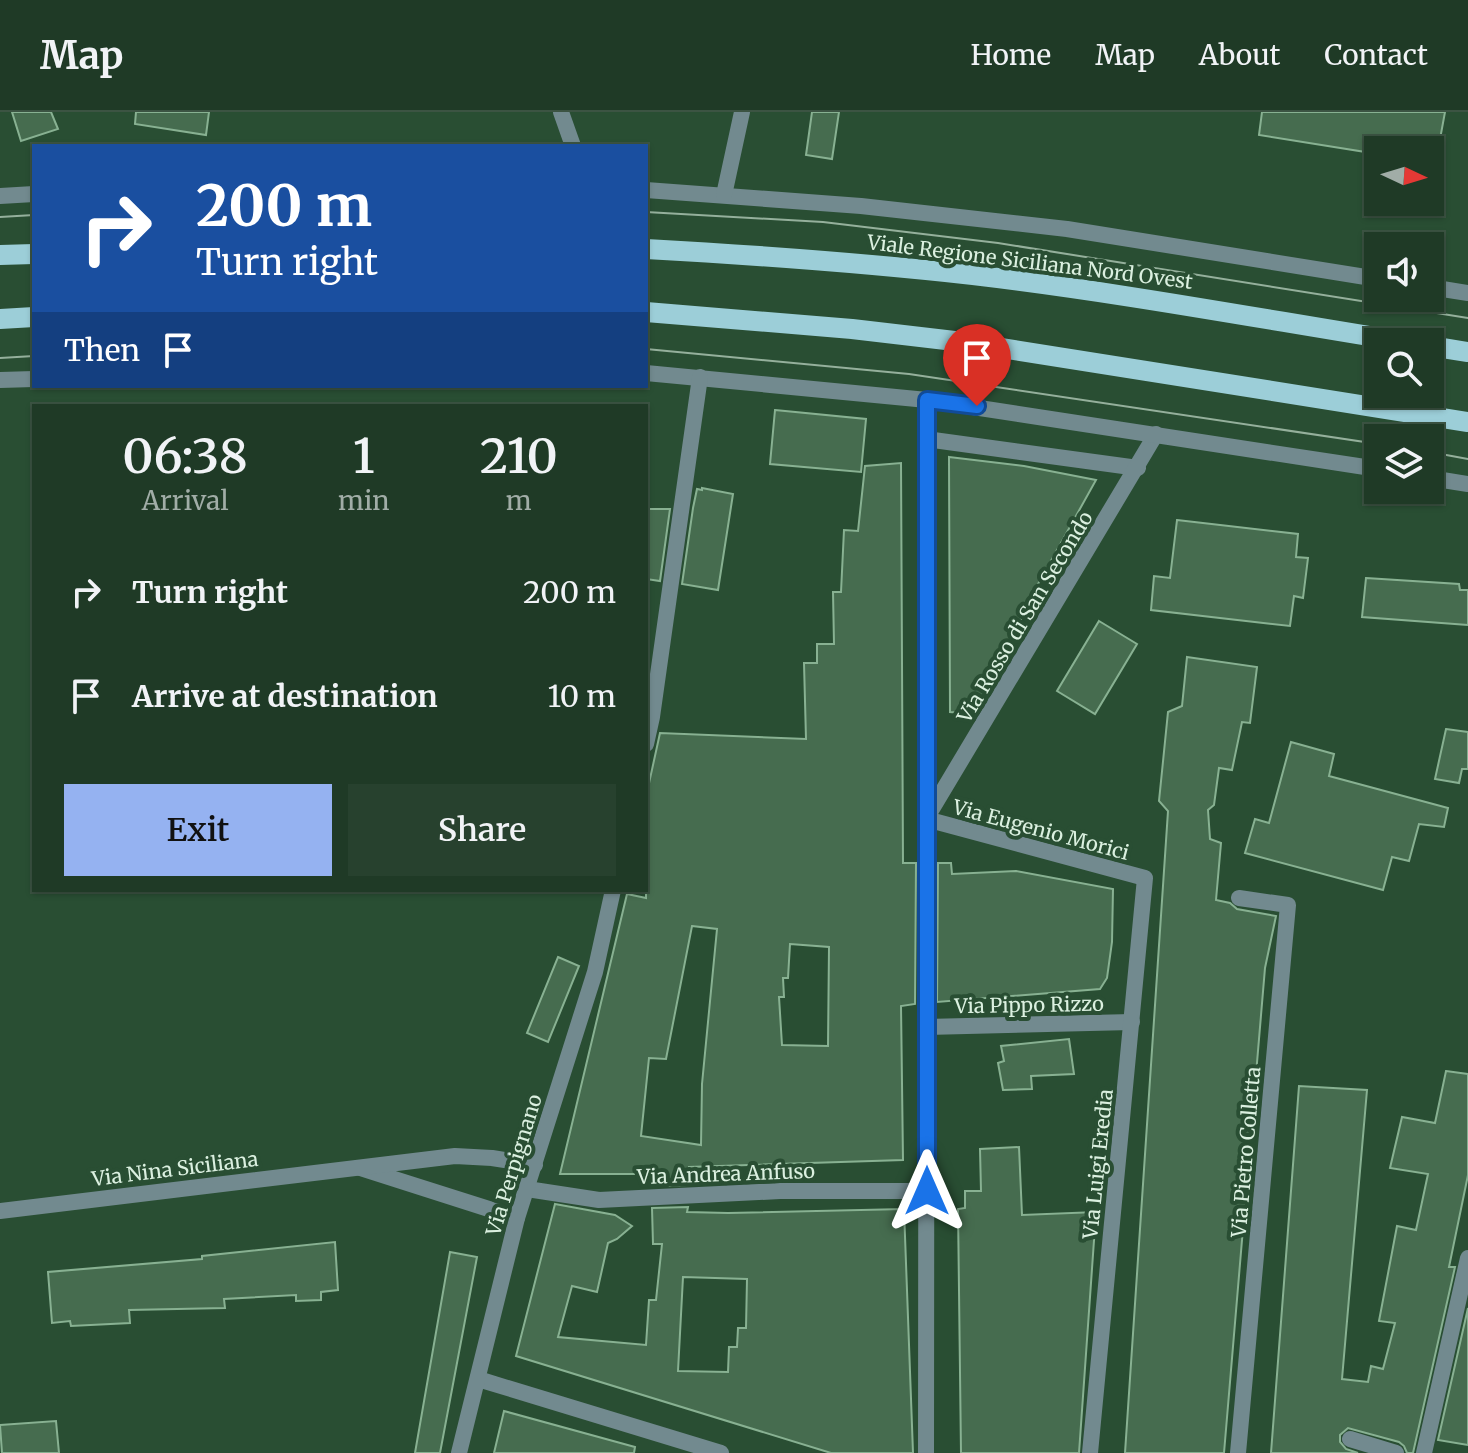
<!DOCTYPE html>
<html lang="en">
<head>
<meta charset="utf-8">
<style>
  body { margin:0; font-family:Merriweather,serif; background:#27412e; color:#f1f3f6; height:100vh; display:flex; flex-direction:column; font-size:30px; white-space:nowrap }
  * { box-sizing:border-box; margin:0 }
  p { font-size:26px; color:#a1ada7 }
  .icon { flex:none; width:44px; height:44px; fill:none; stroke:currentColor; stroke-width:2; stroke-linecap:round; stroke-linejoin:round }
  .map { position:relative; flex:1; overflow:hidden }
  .sheet { position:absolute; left:32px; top:292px; width:616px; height:488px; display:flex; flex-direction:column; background:#1f3a26; border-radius:0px; box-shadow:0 2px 6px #0004,0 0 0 2px #3c5443 }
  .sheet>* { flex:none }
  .hud { position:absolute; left:32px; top:32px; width:616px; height:244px; border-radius:0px; box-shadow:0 2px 6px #0004,0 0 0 2px #3c5443; background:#1a4fa0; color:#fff; overflow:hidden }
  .needle { width:52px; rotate:94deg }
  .fabs { position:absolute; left:1364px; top:24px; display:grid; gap:16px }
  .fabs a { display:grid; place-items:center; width:80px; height:80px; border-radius:0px; background:#1f3a26; box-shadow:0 2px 6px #0004,0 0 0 2px #3c5443; font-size:40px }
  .pin { position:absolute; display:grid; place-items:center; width:68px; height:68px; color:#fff; margin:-82px -34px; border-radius:50% 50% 50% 0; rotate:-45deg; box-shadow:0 0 8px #0007 }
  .pin .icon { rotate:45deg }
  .me { position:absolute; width:88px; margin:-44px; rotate:0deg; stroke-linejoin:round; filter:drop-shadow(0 0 6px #0008) }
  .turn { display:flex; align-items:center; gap:28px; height:168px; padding:0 32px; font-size:36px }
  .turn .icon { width:104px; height:104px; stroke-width:2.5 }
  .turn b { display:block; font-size:56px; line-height:68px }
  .then { display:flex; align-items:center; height:76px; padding:0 32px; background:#0003; gap:16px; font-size:30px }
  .eta { display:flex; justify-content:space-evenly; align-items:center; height:136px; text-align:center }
  .eta b { font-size:48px; font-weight:600; line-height:56px }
  .button { display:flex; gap:16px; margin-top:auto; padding:16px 32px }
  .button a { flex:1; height:92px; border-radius:0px; background:#95b2f1; color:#111; font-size:32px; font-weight:600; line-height:92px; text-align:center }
  .button a+a { background:#27412e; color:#f1f3f6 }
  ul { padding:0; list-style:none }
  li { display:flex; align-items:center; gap:24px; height:104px; padding:0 32px }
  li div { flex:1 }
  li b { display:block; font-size:30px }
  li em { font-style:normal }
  header { display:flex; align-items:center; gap:48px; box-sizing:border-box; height:112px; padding:0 40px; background:#1f3a26; border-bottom:2px solid #3c5443 }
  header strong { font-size:38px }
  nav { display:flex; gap:44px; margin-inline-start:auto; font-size:28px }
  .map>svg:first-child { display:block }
</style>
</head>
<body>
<header>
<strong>Map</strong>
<nav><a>Home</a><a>Map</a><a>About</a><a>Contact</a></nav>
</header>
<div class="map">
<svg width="1468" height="1341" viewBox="0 0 1468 1341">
  <rect width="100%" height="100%" fill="#294e33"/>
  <g fill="#466c4f" stroke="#88b192" stroke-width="2" fill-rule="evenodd">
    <path d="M12,0H51L58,17L21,29Z"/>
    <path d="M136,0H209L206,23L135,12Z"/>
    <path d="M812,0H839L832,47L806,43Z"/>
    <path d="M1262,0H1445L1438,38H1378V42L1259,23Z"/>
    <path d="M775,298L866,307L861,360L770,352Z"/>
    <path d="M949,345L1024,354L1096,368L1037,474L975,602L950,600Z"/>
    <path d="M901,351L903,751H916L915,892L901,894L903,1048L689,1055V1073L652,1074V1062H560L627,782L646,786V685L660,621L806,627L804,551H817V532H834L833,480H841L844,418L858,419L865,354ZM692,814L717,817L702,972L701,1033L641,1024L649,946L666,947ZM790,832L829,835L828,934L782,933L779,885H784L783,866H788Z"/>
    <path d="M702,376L733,382L718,478L682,472L693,396L697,377L702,378Z"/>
    <path d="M646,397H670L660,469L646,467Z"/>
    <path d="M1177,408L1298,422L1296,445L1308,446L1303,486L1294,484L1290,514L1151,498L1154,464L1170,466Z"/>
    <path d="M1366,466L1459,472L1460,478H1468V513L1362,505Z"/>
    <path d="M1099,509L1137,532L1095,602L1057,579Z"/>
    <path d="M1187,545L1257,555L1250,611L1242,610L1232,658L1219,656L1214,693L1208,698L1210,727L1221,731L1216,788L1230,791L1237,797L1276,804L1265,856L1224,1341H1125L1168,699L1159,689L1168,600L1182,594Z"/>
    <path d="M1446,617L1468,620V657H1462L1459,671L1435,667Z"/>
    <path d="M1291,630L1334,642L1329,664L1448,696L1444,715L1419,712L1409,749L1392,745L1383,778L1245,741L1255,707L1269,711Z"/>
    <path d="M938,751H951L952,762L1016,759L1113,777L1112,830L1107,866L1100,877L937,890Z"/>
    <path d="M558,845L579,854L548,930L527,921Z"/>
    <path d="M1069,927L1074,962L1031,964L1032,977L1003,978L998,951L1004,949L1001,934Z"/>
    <path d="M1446,959L1468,962V1063L1449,1155H1455L1413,1341H1407L1404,1334L1399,1330L1348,1316L1340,1323V1330L1346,1337L1358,1341H1271L1299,974L1367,978L1342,1267L1368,1270L1371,1254L1383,1257L1395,1211L1379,1209L1397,1114L1416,1118L1428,1062L1390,1056L1402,1005L1435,1011Z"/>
    <path d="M1019,1035L1022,1103L1096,1100L1079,1341H961L958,1097L965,1096V1079H981L980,1037Z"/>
    <path d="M555,1092L615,1103L632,1114L617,1127L608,1131L597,1180L572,1174L558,1225L646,1233L649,1188H656L662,1132H653L652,1096L688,1095L687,1100L728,1101L904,1097L913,1341H831L516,1244ZM683,1165L747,1167L746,1216H738L737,1235H729L728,1260L678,1259Z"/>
    <path d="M335,1130L338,1178L321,1180V1188L296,1189V1183L224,1187L225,1196L129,1198L130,1211L71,1214L70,1209L52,1211L48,1160L202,1147V1144Z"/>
    <path d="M450,1140L477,1145L440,1341H415Z"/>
    <path d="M1468,1196V1333L1438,1328Z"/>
    <path d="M504,1299L635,1335L634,1341H494Z"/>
    <path d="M56,1309L59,1341H2L0,1313Z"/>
  </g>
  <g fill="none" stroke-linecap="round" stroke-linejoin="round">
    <g stroke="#728a8f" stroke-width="16">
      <path d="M561,0L573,34"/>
      <path d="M926,327L1138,356"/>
      <path d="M926,915L1132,910"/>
      <path d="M360,1056L517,1106"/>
      <path d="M527,1077L599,1088L780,1079H927"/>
      <path d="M0,1099L455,1044L492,1046L535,1053"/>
      <path d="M478,1267L721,1341"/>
      <path d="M1350,1327L1396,1341"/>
      <path d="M926,1341L927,288"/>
      <path d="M1090,1341L1145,766L926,707L1156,322"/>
      <path d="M1238,1341L1288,793L1239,786"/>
      <path d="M1424,1341L1468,1146"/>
    </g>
    <g stroke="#728a8f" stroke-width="16">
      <path d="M646,78L861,94L1067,117L1378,167"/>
      <path d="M724,83L742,0"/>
      <path d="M0,84L34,82"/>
      <path d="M1430,175L1468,181"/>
      <path d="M646,261L927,288L1378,357"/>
      <path d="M0,268L34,267"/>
      <path d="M1430,366L1468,372"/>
      <path d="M646,632L652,605L700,265"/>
      <path d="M459,1341L517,1106L595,860L613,778"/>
    </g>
    <g stroke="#9cced8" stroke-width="20">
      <path d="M646,137C755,143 864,151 973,163C1118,180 1262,207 1406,230"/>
      <path d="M0,143L34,142"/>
      <path d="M646,200L852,217L963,230L1468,310"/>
      <path d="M0,207L34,205"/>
      <path d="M1430,234L1468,240"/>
    </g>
    <g stroke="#95b09c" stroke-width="2">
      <path d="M646,100L823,110L998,131L1468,206"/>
      <path d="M0,105L34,103"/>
      <path d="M646,237L909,262L1378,332"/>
      <path d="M0,246L34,244"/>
      <path d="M1430,340L1468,347"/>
    </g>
  </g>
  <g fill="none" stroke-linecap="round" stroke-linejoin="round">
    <defs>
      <path id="route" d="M927,1079V288L977,294"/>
    </defs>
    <use href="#route" stroke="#114b97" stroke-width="20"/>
    <use href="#route" stroke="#1a73e8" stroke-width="14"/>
  </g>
  <g text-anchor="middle" stroke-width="8" stroke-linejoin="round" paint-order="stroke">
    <g font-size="20" fill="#dbf0e0" stroke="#294e33">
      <text transform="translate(1030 150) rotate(7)" y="7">Viale Regione Siciliana Nord Ovest</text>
      <text transform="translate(1025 505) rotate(-59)" y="7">Via Rosso di San Secondo</text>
      <text transform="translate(1041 718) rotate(15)" y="7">Via Eugenio Morici</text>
      <text transform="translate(1029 893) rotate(-1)" y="7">Via Pippo Rizzo</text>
      <text transform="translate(1246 1040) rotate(-85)" y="7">Via Pietro Colletta</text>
      <text transform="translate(1098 1052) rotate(-84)" y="7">Via Luigi Eredia</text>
      <text transform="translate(514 1053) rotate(-73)" y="7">Via Perpignano</text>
      <text transform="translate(175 1057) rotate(-7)" y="7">Via Nina Siciliana</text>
      <text transform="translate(726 1062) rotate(-2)" y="7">Via Andrea Anfuso</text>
    </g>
  </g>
</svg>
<div class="fabs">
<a><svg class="needle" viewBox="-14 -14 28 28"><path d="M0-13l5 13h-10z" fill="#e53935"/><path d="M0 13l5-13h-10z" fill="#a1ada7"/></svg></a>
<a><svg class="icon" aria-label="sound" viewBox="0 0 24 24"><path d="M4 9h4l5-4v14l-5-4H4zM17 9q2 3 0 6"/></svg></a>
<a><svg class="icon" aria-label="search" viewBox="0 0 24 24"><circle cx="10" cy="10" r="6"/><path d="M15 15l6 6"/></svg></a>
<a><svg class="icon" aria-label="layers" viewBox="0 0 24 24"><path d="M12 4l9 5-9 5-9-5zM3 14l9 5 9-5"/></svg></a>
</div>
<div class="pin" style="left:977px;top:294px;background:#d93025"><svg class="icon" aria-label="arrive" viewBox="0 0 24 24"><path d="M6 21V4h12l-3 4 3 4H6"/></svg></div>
<svg class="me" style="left:927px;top:1079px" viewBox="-20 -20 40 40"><path d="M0-17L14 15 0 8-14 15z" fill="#1a73e8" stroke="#fff" stroke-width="4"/></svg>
<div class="hud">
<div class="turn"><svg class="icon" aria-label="right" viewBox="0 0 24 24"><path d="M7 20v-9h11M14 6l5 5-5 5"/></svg><div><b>200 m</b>Turn right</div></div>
<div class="then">Then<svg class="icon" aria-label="arrive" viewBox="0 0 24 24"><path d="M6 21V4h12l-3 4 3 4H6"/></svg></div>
</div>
<section class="sheet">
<div class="eta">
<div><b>06:38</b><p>Arrival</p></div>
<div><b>1</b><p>min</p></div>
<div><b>210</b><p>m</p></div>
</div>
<ul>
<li><svg class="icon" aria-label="right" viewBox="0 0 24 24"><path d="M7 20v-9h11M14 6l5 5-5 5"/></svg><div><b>Turn right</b></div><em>200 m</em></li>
<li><svg class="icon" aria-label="arrive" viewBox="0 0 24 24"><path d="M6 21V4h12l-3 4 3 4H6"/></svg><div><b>Arrive at destination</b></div><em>10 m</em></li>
</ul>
<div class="button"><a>Exit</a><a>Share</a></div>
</section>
</div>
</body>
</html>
